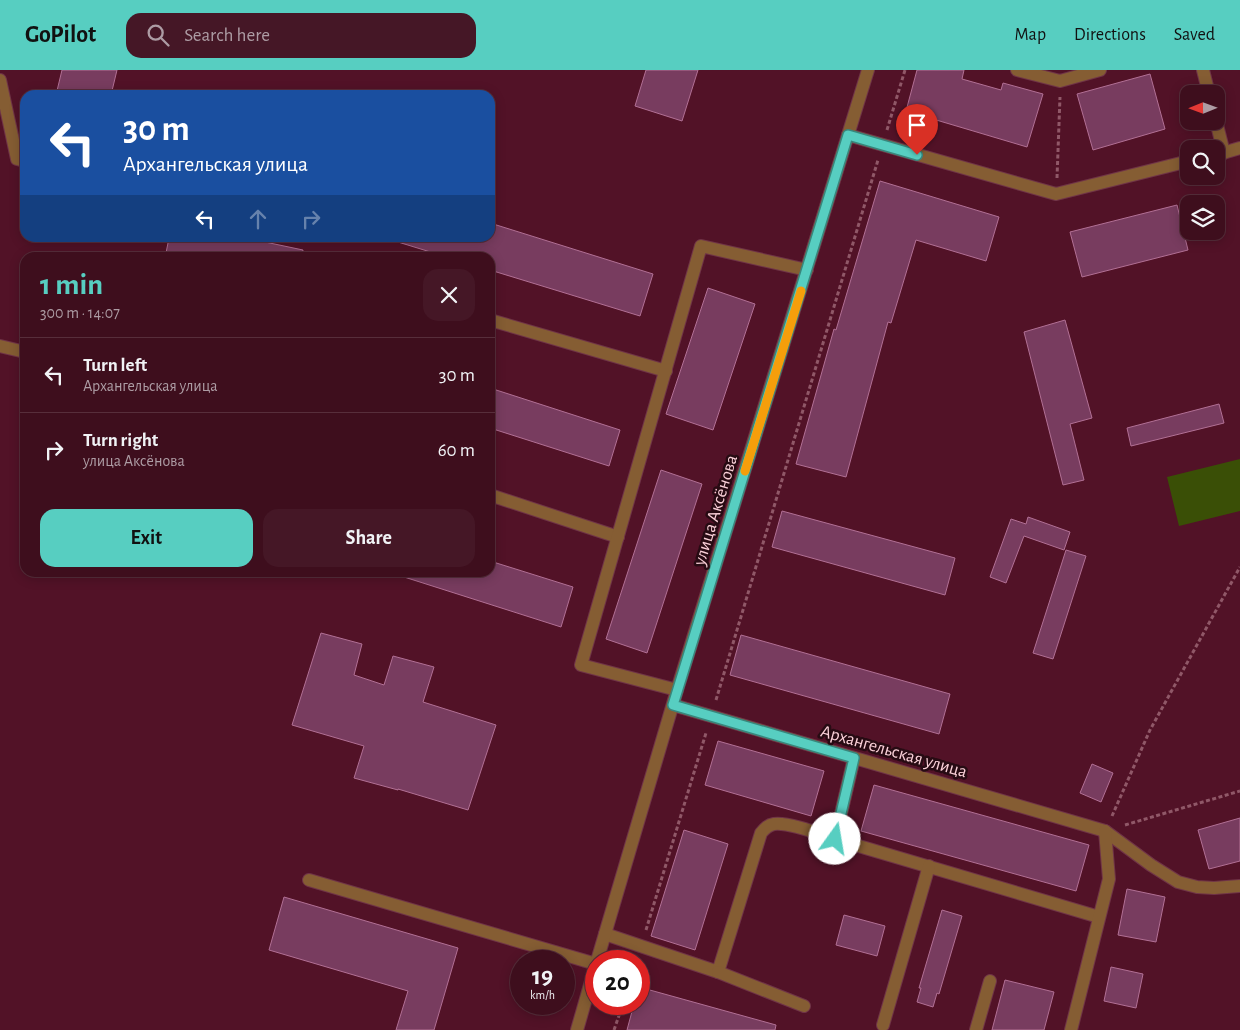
<!DOCTYPE html>
<html lang="en">
<head>
<meta charset="utf-8">
<style>
  body { margin:0; font-family:"Alegreya Sans",sans-serif; background:#451726; color:#f1f3f6; height:100vh; display:flex; flex-direction:column; font-size:19px; white-space:nowrap }
  * { box-sizing:border-box; margin:0 }
  p { font-size:16px; color:#ad9ca4 }
  .icon { flex:none; width:28px; height:28px; fill:none; stroke:currentColor; stroke-width:2; stroke-linecap:round; stroke-linejoin:round }
  .map { position:relative; flex:1; overflow:hidden }
  .details { position:absolute; left:20px; top:182px; width:475px; height:325px; display:flex; flex-direction:column; background:#3e0e1d; border-radius:15px; box-shadow:0 2px 12px #0003,0 0 0 1px #572e3b }
  .details>* { flex:none }
  .hud { position:absolute; left:20px; top:20px; width:475px; height:152px; border-radius:15px; box-shadow:0 2px 12px #0003,0 0 0 1px #572e3b; background:#1a4fa0; color:#fff; overflow:hidden }
  .needle { width:32px; rotate:269deg }
  .tools { position:absolute; left:1180px; top:15px; display:grid; gap:10px }
  .tools a { display:grid; place-items:center; width:45px; height:45px; border-radius:10px; background:#3e0e1d; box-shadow:0 2px 12px #0003,0 0 0 1px #572e3b; font-size:25px }
  .speed { position:absolute; left:510px; top:880px; display:flex; gap:10px; font-size:25px; font-weight:700; text-align:center }
  .speed>* { display:grid; place-content:center; width:65px; height:65px; border-radius:50%; background:#3e0e1d; box-shadow:0 2px 12px #0003,0 0 0 1px #572e3b; line-height:1 }
  .speed small { font-size:12px; font-weight:400 }
  .speed .limit { border:8px solid #d22; background:#fff; color:#111 }
  .pin { position:absolute; display:grid; place-items:center; width:42px; height:42px; color:#fff; margin:-51px -21px; border-radius:50% 50% 50% 0; rotate:-45deg; box-shadow:0 0 5px #0007 }
  .pin .icon { rotate:45deg }
  .me { position:absolute; width:55px; margin:-28px; rotate:13deg; stroke-linejoin:round; filter:drop-shadow(0 0 4px #0008) }
  .turn { display:flex; align-items:center; gap:18px; height:105px; padding:0 20px; font-size:22px }
  .turn .icon { width:65px; height:65px; stroke-width:2.5 }
  .turn b { display:block; font-size:35px; line-height:42px }
  .lanes { display:flex; align-items:center; height:48px; padding:0 20px; background:#0003; justify-content:center; gap:25px; direction:ltr }
  .lanes .off { opacity:.35 }
  .round { display:grid; place-items:center; flex:none; width:52px; height:52px; border-radius:15px; background:#451726 }
  .summary { display:flex; align-items:center; justify-content:space-between; height:85px; padding:0 20px }
  h1 { font-size:30px; font-weight:600; line-height:38px; color:#57cec1 }
  .primary-button { display:flex; gap:10px; margin-top:auto; padding:10px 20px }
  .primary-button a { flex:1; height:58px; border-radius:15px; background:#57cec1; color:#111; font-size:20px; font-weight:600; line-height:58px; text-align:center }
  .primary-button a+a { background:#451726; color:#f1f3f6 }
  ul { padding:0; list-style:none }
  li { display:flex; align-items:center; gap:15px; height:75px; padding:0 20px; border-top:1px solid #572e3b }
  li div { flex:1 }
  li b { display:block; font-size:19px }
  li em { font-style:normal }
  header { display:flex; align-items:center; gap:30px; box-sizing:border-box; height:70px; padding:0 25px; background:#57cec1; color:#111 }
  header strong { font-size:24px }
  nav { display:flex; gap:28px; margin-inline-start:auto; font-size:18px }
  .search { width:350px; height:45px; background:#451726; display:flex; align-items:center; gap:12px; box-sizing:border-box; padding:0 18px; border-radius:15px; color:#ad9ca4; font-size:19px }
  .map>svg:first-child { display:block }
</style>
</head>
<body>
<header>
<strong>GoPilot</strong>
<div class="search"><svg class="icon" aria-label="search" viewBox="0 0 24 24"><circle cx="10" cy="10" r="6"/><path d="M15 15l6 6"/></svg>Search here</div>
<nav><a>Map</a><a>Directions</a><a>Saved</a></nav>
</header>
<div class="map">
<svg width="1240" height="960" viewBox="0 0 1240 960">
  <rect width="100%" height="100%" fill="#521227"/>
  <path fill="#3a4f06" d="M1240,389V441L1179,456L1167,407Z"/>
  <g fill="#783c5f" stroke="#b27095">
    <path d="M62,0H117L111,25H56Z"/>
    <path d="M646,0H698L682,51L635,36Z"/>
    <path d="M917,0H964L962,9L1001,20L1003,13L1043,24L1027,77L906,41Z"/>
    <path d="M1150,4L1165,59L1093,80L1077,24Z"/>
    <path d="M880,111L999,147L986,191L916,170L891,253L888,252L846,407L796,394L834,259L836,260Z"/>
    <path d="M1177,135L1188,180L1082,207L1070,162Z"/>
    <path d="M490,153L653,204L640,246L490,200V188H450L398,172L399,168H490Z"/>
    <path d="M169,168H246L303,180L302,188H165Z"/>
    <path d="M708,218L755,234L713,360L666,344Z"/>
    <path d="M1065,250L1092,348L1070,354L1084,410L1063,415L1024,262Z"/>
    <path d="M490,318L620,360L609,396L490,358Z"/>
    <path d="M1219,334L1224,353L1131,376L1127,358Z"/>
    <path d="M661,400L702,414L647,583L606,569Z"/>
    <path d="M782,441L955,488L945,525L772,477Z"/>
    <path d="M1028,447L1070,462L1064,480L1024,466L1006,513L990,507L1011,449L1026,454Z"/>
    <path d="M1066,480L1086,486L1053,589L1033,583Z"/>
    <path d="M490,491L573,517L561,557L401,506L402,502H490Z"/>
    <path d="M321,563L362,574L354,605L384,615L393,586L434,597L423,632L496,655L468,740L398,719V720L354,708L364,676L292,655Z"/>
    <path d="M741,565L950,624L939,664L730,605Z"/>
    <path d="M718,671L824,701L811,746L705,715Z"/>
    <path d="M1092,694L1113,703L1101,732L1080,723Z"/>
    <path d="M874,715L1089,775L1076,821L861,761Z"/>
    <path d="M1240,748V791L1209,799L1198,760Z"/>
    <path d="M684,760L728,774L695,880L651,866Z"/>
    <path d="M1127,819L1165,827L1156,872L1118,865Z"/>
    <path d="M284,827L458,878L434,960H396L408,921L269,880Z"/>
    <path d="M942,840L962,846L939,924L937,923L933,937L917,932L921,918H919Z"/>
    <path d="M844,845L885,856L877,886L836,875Z"/>
    <path d="M1111,897L1143,904L1136,938L1104,931Z"/>
    <path d="M1005,910L1054,922L1044,960H992Z"/>
    <path d="M639,917L776,955L775,960H627L634,934H639Z"/>
  </g>
  <g fill="none" stroke-linecap="round" stroke-linejoin="round">
    <defs>
      <g id="minor">
        <path d="M1017,0L1060,11L1100,0"/>
        <path d="M1203,0L1209,24"/>
        <path d="M0,10L17,89L25,91"/>
        <path d="M1216,51L1224,83"/>
        <path d="M848,65L1056,124L1189,91"/>
        <path d="M1216,85L1240,78"/>
        <path d="M490,250L666,301"/>
        <path d="M0,276L25,282"/>
        <path d="M490,425L618,467"/>
        <path d="M677,620L581,595L701,176L807,200"/>
        <path d="M673,635L1105,761L1151,795L1178,812L1197,817L1214,818L1240,816"/>
        <path d="M854,688L835,769L1099,847"/>
        <path d="M309,810L596,894L577,960"/>
        <path d="M605,864L718,902L761,763C765,758 768,755 774,754C789,752 820,764 835,769"/>
        <path d="M597,891L677,620L868,0"/>
        <path d="M718,902L804,936"/>
        <path d="M883,955L929,796"/>
        <path d="M976,960L990,911"/>
        <path d="M1071,960L1109,809L1105,761"/>
      </g>
    </defs>
    <use href="#minor" stroke="#703447" stroke-width="14"/>
    <g stroke="#905868" stroke-width="3" stroke-dasharray="4 2.5" stroke-linecap="butt">
      <path d="M887,60L905,0"/>
      <path d="M1057,108L1060,27"/>
      <path d="M716,630L878,90"/>
      <path d="M1112,746L1150,660L1240,497"/>
      <path d="M1125,755L1240,721"/>
      <path d="M646,860L706,663"/>
      <path d="M614,960L623,934"/>
    </g>
    <use href="#minor" stroke="#855d33" stroke-width="12"/>
  </g>
  <g fill="none" stroke-linecap="round" stroke-linejoin="round">
    <defs>
      <path id="route" d="M835,769L854,688L673,635L848,65L917,85"/>
    </defs>
    <use href="#route" stroke="#39867d" stroke-width="12"/>
    <use href="#route" stroke="#57cec1" stroke-width="9"/>
    <path stroke="#f59e0b" stroke-width="9" d="M745,401L801,221"/>
  </g>
  <g text-anchor="middle" stroke-width="5" stroke-linejoin="round" paint-order="stroke">
    <g font-size="18" fill="#fad0d8" stroke="#270b13">
      <text transform="translate(715 440) rotate(-73)" y="6">улица Аксёнова</text>
      <text transform="translate(894 681) rotate(16)" y="6">Архангельская улица</text>
    </g>
  </g>
</svg>
<div class="tools">
<a><svg class="needle" viewBox="-14 -14 28 28"><path d="M0-13l5 13h-10z" fill="#e53935"/><path d="M0 13l5-13h-10z" fill="#ad9ca4"/></svg></a>
<a><svg class="icon" aria-label="search" viewBox="0 0 24 24"><circle cx="10" cy="10" r="6"/><path d="M15 15l6 6"/></svg></a>
<a><svg class="icon" aria-label="layers" viewBox="0 0 24 24"><path d="M12 4l9 5-9 5-9-5zM3 14l9 5 9-5"/></svg></a>
</div>
<div class="speed"><div>19<small>km/h</small></div><div class="limit">20</div></div>
<div class="pin" style="left:917px;top:85px;background:#d93025"><svg class="icon" aria-label="arrive" viewBox="0 0 24 24"><path d="M6 21V4h12l-3 4 3 4H6"/></svg></div>
<svg class="me" style="left:835px;top:769px" viewBox="-20 -20 40 40"><circle r="19" fill="#fff"/><path d="M0-13L10 11 0 6-10 11z" fill="#57cec1"/></svg>
<div class="hud">
<div class="turn"><svg class="icon" aria-label="left" viewBox="0 0 24 24"><path d="M17 20v-9H6M10 6l-5 5 5 5"/></svg><div><b>30 m</b>Архангельская улица</div></div>
<div class="lanes"><svg class="icon" aria-label="left" viewBox="0 0 24 24"><path d="M17 20v-9H6M10 6l-5 5 5 5"/></svg><svg class="icon off" aria-label="ahead" viewBox="0 0 24 24"><path d="M12 20V5M6 11l6-6 6 6"/></svg><svg class="icon off" aria-label="right" viewBox="0 0 24 24"><path d="M7 20v-9h11M14 6l5 5-5 5"/></svg></div>
</div>
<section class="details">
<div class="summary"><div><h1>1 min</h1><p>300 m · 14:07</p></div><a class="round"><svg class="icon" aria-label="close" viewBox="0 0 24 24"><path d="M6 6l12 12M18 6L6 18"/></svg></a></div>
<ul>
<li><svg class="icon" aria-label="left" viewBox="0 0 24 24"><path d="M17 20v-9H6M10 6l-5 5 5 5"/></svg><div><b>Turn left</b><p>Архангельская улица</p></div><em>30 m</em></li>
<li><svg class="icon" aria-label="right" viewBox="0 0 24 24"><path d="M7 20v-9h11M14 6l5 5-5 5"/></svg><div><b>Turn right</b><p>улица Аксёнова</p></div><em>60 m</em></li>
</ul>
<div class="primary-button"><a>Exit</a><a>Share</a></div>
</section>
</div>
</body>
</html>
